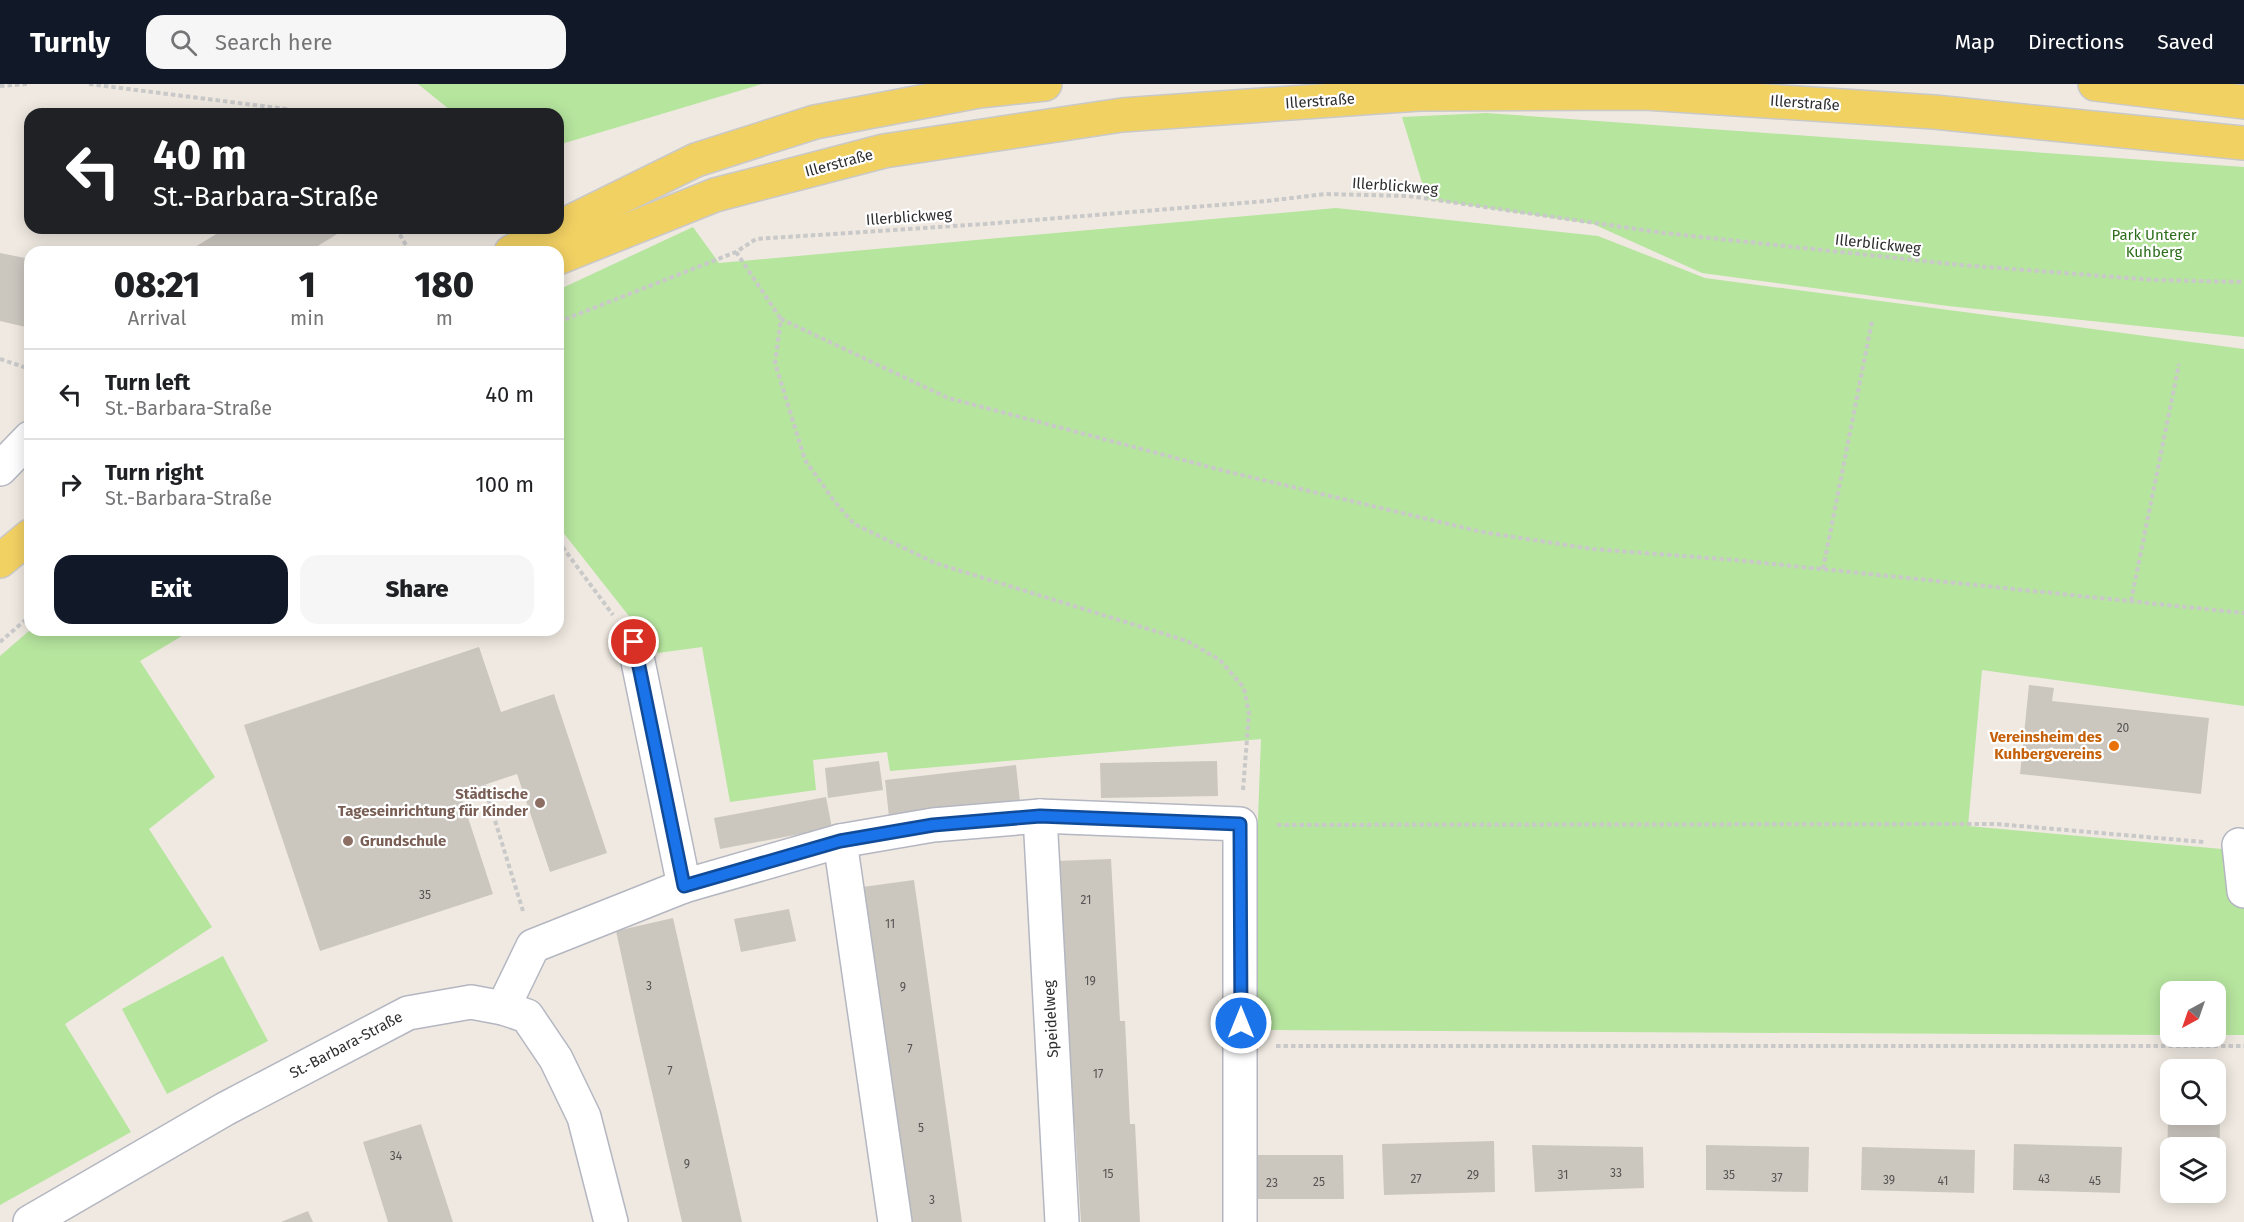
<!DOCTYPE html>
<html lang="en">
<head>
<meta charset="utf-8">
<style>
  body { margin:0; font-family:"Fira Sans",sans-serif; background:#f6f6f6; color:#202124; height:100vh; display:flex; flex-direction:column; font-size:22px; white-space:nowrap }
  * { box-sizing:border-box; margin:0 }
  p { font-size:20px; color:#757577 }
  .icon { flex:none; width:33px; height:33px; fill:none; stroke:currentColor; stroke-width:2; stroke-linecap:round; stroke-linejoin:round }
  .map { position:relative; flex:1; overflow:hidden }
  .panel { position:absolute; left:24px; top:162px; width:540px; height:390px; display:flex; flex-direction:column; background:#fff; border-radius:18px; box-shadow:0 3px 15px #0003 }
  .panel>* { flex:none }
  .guide { position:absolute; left:24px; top:24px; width:540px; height:126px; border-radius:18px; box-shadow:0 3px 15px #0003; background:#202124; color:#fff; overflow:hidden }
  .needle { width:39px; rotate:220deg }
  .controls { position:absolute; left:2160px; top:897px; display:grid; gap:12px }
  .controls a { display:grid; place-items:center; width:66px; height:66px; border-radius:12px; background:#fff; box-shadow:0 3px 15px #0003; font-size:30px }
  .pin { position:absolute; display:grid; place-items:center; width:51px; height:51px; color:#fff; margin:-26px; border:3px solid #fff; border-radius:50%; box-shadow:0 2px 6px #0007 }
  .me { position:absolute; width:66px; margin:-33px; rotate:0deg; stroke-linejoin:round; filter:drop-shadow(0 0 4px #0008) }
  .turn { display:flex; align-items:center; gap:21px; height:126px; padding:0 30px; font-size:27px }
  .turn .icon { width:78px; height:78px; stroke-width:2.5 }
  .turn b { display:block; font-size:42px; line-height:51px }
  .eta { display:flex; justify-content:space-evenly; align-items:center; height:102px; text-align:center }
  .eta b { font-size:36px; font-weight:800; line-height:42px }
  .button { display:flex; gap:12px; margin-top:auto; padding:12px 30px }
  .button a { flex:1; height:69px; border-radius:18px; background:#111827; color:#fff; font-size:24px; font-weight:800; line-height:69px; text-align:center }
  .button a+a { background:#f6f6f6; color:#202124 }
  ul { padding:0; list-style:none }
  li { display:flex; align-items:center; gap:18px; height:90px; padding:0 30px; border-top:2px solid #e0e0e0 }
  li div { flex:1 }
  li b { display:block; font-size:22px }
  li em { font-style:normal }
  header { display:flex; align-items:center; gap:36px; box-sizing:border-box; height:84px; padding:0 30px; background:#111827; color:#fff }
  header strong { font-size:28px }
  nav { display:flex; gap:33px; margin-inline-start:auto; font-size:21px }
  .search { width:420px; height:54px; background:#f6f6f6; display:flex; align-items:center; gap:15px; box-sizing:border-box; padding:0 21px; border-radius:18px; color:#757577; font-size:22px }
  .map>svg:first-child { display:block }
</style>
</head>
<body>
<header>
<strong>Turnly</strong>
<div class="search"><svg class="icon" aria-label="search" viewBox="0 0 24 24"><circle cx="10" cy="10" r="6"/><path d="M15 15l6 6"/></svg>Search here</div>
<nav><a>Map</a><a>Directions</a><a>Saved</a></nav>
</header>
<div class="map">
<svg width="2244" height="1138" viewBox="0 0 2244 1138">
  <rect width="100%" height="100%" fill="#efe9e1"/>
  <g fill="#b6e59e">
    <path d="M418,0H762L558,61V30H455Z"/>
    <path d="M1486,29L2244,83V253L1948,222L1702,189L1593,140L1427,115L1402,33Z"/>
    <path d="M1336,124L1598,152L1705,194L2244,265V622L1982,586L1968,742L2244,767V951H2216V908H2170V951L1250,946L1261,655L890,687L887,668L813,676L816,706L730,718L702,563L658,569L558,442V206L693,143L719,179Z"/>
    <path d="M30,546H192L140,577L215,693L149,745L212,843L65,940L131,1048L0,1121V572Z"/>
    <path d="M223,872L268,957L167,1010L122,925Z"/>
  </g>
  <g fill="#cbc7bf">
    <path d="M226,144H347L308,168H187Z"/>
    <path d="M0,169L30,175V244L0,237Z"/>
    <path d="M479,563L501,628L554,610L607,769L550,788L517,690L460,709L493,810L320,867L244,641Z"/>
    <path d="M2029,601L2054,604L2052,617L2209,634L2201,710L2020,690Z"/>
    <path d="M879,677L883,706L828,714L825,684Z"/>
    <path d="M1217,677L1218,712L1101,714L1100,679Z"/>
    <path d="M1016,681L1020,718L889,733L885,696Z"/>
    <path d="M826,713L832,744L720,765L714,734Z"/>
    <path d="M1111,775L1120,937H1125L1130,1040H1135L1140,1138H1081L1075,1043H1071L1056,777Z"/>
    <path d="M914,796L962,1138H902L855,804Z"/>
    <path d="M789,825L796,857L741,868L734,835Z"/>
    <path d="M673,834L718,1031L742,1138H682L639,952L616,847Z"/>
    <path d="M2168,1026H2170V1030H2216V1027H2220L2219,1107H2216V1064H2170V1107L2167,1106Z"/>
    <path d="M421,1040L453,1138H388L363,1058Z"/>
    <path d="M1494,1057L1495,1108L1384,1111L1382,1060Z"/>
    <path d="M2014,1060L2122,1063L2120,1109L2013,1106Z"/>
    <path d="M1532,1061L1643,1063L1644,1104L1535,1108Z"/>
    <path d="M1706,1061L1809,1063L1808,1108L1706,1106Z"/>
    <path d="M1862,1063L1975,1066L1974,1109L1861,1106Z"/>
    <path d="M1248,1071H1343L1344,1115H1249Z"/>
    <path d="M308,1127L313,1138H281Z"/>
  </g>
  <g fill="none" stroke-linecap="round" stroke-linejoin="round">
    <defs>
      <g id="minor">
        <path d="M0,385L30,354"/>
        <path d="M634,558L684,802"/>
        <path d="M1040,732L1062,1138"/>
        <path d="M840,757L895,1138"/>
        <path d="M2239,761L2244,807"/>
        <path d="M503,924L533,862L684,802L840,757L933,741L1040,732L1240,740V1138"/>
        <path d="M30,1138L225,1025L408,929L471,918L503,924L527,932L556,975L584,1033L611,1138"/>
      </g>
      <g id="major">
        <path d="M2095,0L2244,18"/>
        <path d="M558,144L696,76L815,38L979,7L1045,0"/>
        <path d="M511,168L557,144"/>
        <path d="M558,174L715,111L884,67L1122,31L1419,10L1645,9L1934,28L2244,59"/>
        <path d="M0,477L30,452"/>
      </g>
    </defs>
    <use href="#minor" stroke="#b4b7c1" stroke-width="36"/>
    <use href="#major" stroke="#c9c9c9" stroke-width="36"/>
    <g stroke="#c9c9c9" stroke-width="4" stroke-dasharray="4.5 3" stroke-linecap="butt">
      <path d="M89,0L286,25L297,30"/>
      <path d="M0,2L27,0"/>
      <path d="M396,144L410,168"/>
      <path d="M400,149L410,144"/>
      <path d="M736,168L781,235"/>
      <path d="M558,238L736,168L756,155L985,140L1267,117L1325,110L1409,112L1664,149L1961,181L2154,196L2244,198"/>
      <path d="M0,275L30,285"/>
      <path d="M558,457L613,531"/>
      <path d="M1823,485L1872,237"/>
      <path d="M2131,517L2179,280"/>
      <path d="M0,558L30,532"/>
      <path d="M484,701L523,827"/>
      <path d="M1243,706L1249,629L1244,604L1220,576L1187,557L935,479L854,440L835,418L805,376L775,279L781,235L948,314L1225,387L1482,448L1592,465L1735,476L2244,529"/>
      <path d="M1277,741L1997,740L2204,758"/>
      <path d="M1276,962H2244"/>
    </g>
    <use href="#minor" stroke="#fff" stroke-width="33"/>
    <use href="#major" stroke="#f2d163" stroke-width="33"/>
  </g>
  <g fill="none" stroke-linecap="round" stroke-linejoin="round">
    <defs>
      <path id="route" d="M634,558L684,802L840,757L933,741L1040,732L1240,740L1241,939"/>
    </defs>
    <use href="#route" stroke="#114b97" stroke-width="15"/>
    <use href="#route" stroke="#1a73e8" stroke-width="10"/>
  </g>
  <circle fill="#e8710a" stroke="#fff" stroke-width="2" cx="2114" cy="662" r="6"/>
  <g fill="#8d6e63" stroke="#fff" stroke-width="2">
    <circle cx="540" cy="719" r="6"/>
    <circle cx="348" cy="757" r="6"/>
  </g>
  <g text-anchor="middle" stroke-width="4.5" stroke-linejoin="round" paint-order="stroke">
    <g font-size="12" fill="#555452">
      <text x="2123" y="648">20</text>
      <text x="425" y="815">35</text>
      <text x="1086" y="820">21</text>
      <text x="890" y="844">11</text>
      <text x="1090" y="901">19</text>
      <text x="649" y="906">3</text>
      <text x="903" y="907">9</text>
      <text x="910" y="969">7</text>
      <text x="670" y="991">7</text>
      <text x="1098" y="994">17</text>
      <text x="921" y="1048">5</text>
      <text x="396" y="1076">34</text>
      <text x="687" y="1084">9</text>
      <text x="1616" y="1093">33</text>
      <text x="1108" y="1094">15</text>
      <text x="1473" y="1095">29</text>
      <text x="1563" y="1095">31</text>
      <text x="1729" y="1095">35</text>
      <text x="1777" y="1098">37</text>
      <text x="1416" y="1099">27</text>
      <text x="2044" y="1099">43</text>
      <text x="1889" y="1100">39</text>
      <text x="1943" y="1101">41</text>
      <text x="2095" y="1101">45</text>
      <text x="1319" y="1102">25</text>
      <text x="1272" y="1103">23</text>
      <text x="932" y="1120">3</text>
    </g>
    <g font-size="15" fill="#2e2e2e" stroke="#fff">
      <text transform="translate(1320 17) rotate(-4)" y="5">Illerstraße</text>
      <text transform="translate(1805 19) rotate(4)" y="5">Illerstraße</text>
      <text transform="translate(839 79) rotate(-15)" y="5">Illerstraße</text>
      <text transform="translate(1395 102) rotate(4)" y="5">Illerblickweg</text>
      <text transform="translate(909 133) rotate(-4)" y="5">Illerblickweg</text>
      <text transform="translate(1878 160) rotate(6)" y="5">Illerblickweg</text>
      <text transform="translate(1051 935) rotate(-93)" y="5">Speidelweg</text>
      <text transform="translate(346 961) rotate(-28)" y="5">St.-Barbara-Straße</text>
    </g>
    <g font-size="15" fill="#2c6e1b" stroke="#fff">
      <text x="2154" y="156">Park Unterer<tspan x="2154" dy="17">Kuhberg</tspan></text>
    </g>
    <g font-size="15" font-weight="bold" fill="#c56008" stroke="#fff" text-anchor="end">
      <text x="2102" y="658">Vereinsheim des<tspan x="2102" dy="17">Kuhbergvereins</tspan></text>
    </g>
    <g font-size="15" font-weight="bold" fill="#785e54" stroke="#fff" text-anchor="end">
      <text x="528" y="715">Städtische<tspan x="528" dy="17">Tageseinrichtung für Kinder</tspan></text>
      <text x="360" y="762" text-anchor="start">Grundschule</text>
    </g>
  </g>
</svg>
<div class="controls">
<a><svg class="needle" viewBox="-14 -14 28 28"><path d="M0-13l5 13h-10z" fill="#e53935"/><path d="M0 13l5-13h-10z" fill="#757577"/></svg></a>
<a><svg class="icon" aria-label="search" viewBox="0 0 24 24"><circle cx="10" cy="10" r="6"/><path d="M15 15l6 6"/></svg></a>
<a><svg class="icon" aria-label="layers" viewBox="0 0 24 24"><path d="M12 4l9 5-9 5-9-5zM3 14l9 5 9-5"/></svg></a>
</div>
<div class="pin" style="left:634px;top:558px;background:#d93025"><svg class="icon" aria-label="arrive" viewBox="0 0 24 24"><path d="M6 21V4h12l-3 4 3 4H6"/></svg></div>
<svg class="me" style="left:1241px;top:939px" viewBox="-20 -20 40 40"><circle r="17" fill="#1a73e8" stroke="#fff" stroke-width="3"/><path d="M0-11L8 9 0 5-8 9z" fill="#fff"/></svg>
<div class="guide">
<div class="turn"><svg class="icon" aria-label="left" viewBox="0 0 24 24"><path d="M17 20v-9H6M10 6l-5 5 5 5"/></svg><div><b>40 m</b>St.-Barbara-Straße</div></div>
</div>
<section class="panel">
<div class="eta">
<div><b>08:21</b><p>Arrival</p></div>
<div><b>1</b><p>min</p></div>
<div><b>180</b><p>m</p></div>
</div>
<ul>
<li><svg class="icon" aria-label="left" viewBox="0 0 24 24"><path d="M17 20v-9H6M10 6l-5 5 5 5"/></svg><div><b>Turn left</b><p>St.-Barbara-Straße</p></div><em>40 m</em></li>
<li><svg class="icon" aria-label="right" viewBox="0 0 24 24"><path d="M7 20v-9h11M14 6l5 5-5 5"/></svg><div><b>Turn right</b><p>St.-Barbara-Straße</p></div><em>100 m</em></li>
</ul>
<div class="button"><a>Exit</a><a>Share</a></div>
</section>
</div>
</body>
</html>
